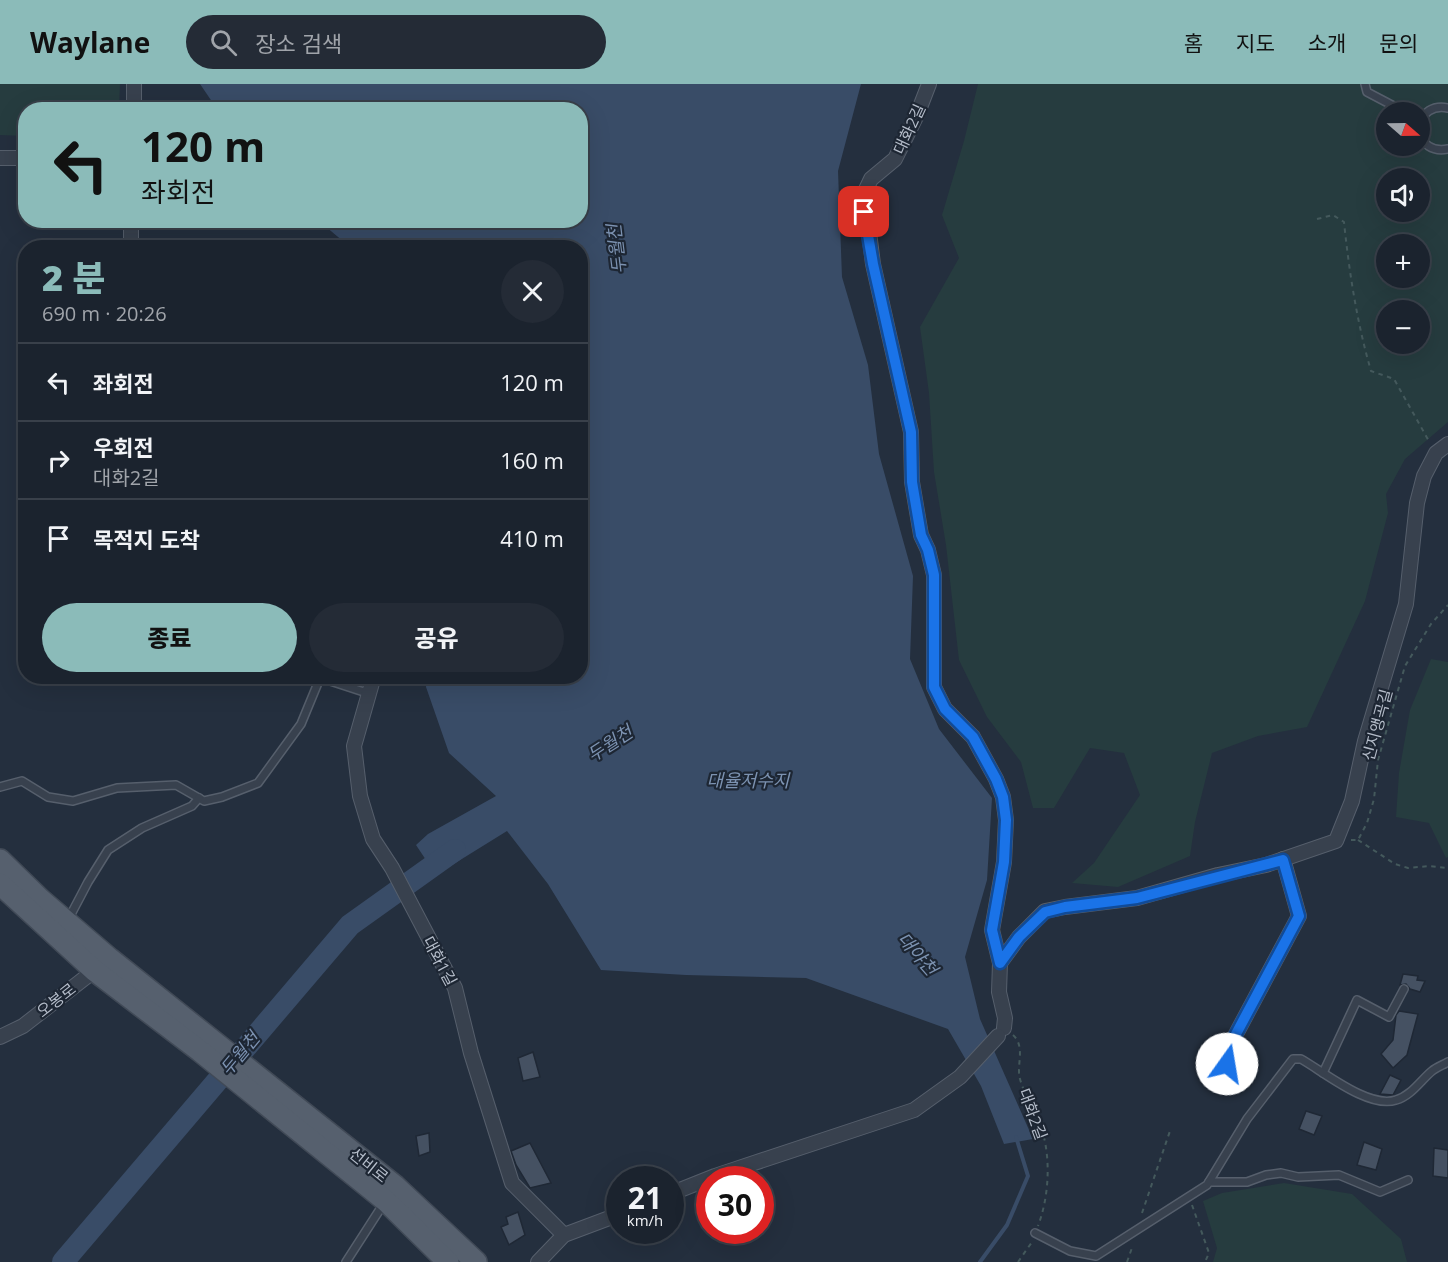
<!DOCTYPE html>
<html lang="ko">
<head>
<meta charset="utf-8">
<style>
  body { margin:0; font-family:"Open Sans","Noto Sans KR",sans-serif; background:#242b36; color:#f1f3f6; height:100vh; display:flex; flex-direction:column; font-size:22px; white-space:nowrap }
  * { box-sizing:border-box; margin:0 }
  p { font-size:20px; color:#a0a4aa }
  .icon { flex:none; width:33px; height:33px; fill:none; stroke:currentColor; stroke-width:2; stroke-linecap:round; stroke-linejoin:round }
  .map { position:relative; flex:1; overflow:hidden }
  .panel { position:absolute; left:18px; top:156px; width:570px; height:444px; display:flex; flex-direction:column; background:#1b232e; border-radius:24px; box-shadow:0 6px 24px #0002,0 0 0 2px #39404a }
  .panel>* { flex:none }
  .guide { position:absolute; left:18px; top:18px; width:570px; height:126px; border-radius:24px; box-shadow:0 6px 24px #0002,0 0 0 2px #39404a; background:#8bbbb9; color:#111; overflow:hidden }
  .needle { width:39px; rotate:110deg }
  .tools { position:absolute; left:1376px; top:18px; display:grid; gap:12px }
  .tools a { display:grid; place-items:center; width:54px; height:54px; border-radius:50%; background:#1b232e; box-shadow:0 6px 24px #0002,0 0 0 2px #39404a; font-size:30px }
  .speed { position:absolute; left:606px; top:1082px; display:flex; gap:12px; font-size:30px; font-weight:700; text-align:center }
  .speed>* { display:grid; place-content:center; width:78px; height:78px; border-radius:50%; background:#1b232e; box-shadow:0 6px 24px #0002,0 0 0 2px #39404a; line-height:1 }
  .speed small { font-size:15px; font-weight:400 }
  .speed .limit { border:9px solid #d22; background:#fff; color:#111 }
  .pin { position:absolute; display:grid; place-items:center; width:51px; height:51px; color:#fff; margin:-26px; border-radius:12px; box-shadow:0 3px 9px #0006 }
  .me { position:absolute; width:66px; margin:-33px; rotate:13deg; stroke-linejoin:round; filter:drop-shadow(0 0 4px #0008) }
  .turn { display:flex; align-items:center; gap:21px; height:126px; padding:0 24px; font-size:27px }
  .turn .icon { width:78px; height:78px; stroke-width:2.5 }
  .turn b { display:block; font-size:42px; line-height:51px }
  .round { display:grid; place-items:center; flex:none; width:63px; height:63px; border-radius:32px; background:#242b36 }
  .headline { display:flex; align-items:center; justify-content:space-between; height:102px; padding:0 24px }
  h1 { font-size:36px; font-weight:800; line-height:45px; color:#8bbbb9 }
  .action { display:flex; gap:12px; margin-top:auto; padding:12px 24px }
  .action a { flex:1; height:69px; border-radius:36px; background:#8bbbb9; color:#111; font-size:24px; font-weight:800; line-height:69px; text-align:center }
  .action a+a { background:#242b36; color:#f1f3f6 }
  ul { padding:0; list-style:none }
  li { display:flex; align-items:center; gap:18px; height:78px; padding:0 24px; border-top:2px solid #39404a }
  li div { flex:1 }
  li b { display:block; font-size:22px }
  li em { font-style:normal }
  header { display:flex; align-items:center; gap:36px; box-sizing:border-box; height:84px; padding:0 30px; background:#8bbbb9; color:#111 }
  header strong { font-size:28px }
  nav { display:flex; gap:33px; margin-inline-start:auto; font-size:21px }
  .search { width:420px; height:54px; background:#242b36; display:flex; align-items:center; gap:15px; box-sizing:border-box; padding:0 21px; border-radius:33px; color:#a0a4aa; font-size:22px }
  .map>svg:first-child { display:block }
</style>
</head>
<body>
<header>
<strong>Waylane</strong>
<div class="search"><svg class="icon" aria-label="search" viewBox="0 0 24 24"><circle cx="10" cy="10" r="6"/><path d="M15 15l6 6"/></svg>장소 검색</div>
<nav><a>홈</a><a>지도</a><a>소개</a><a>문의</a></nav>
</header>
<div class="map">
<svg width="1448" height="1178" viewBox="0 0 1448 1178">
  <rect width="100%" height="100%" fill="#242f3e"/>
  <g fill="#263c3f" fill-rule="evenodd">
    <path d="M0,0H120L119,25L26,26L25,52L0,51Z"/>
    <path d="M978,0H1448V338L1405,375L1386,410L1388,429L1365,517L1307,643L1258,652L1212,669L1195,738L1190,772L1118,803L1072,799L1094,779L1140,711L1124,669L1090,664L1054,724H1033L1021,678L987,633L959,576L946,461L934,388L929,309L920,243L959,174L942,131L964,57ZM1386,28H1419V62H1386ZM1386,94H1419V128H1386ZM1386,160H1419V194H1386ZM1386,226H1419V260H1386Z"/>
    <path d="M1431,575L1448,578V773L1446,774L1429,739L1396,733L1399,689L1410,626Z"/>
    <path d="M1284,1099L1352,1110L1401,1155L1407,1178H1213L1217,1164L1203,1117L1222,1109Z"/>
  </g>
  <path fill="#394c67" d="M200,0H861L838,87L842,193L868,281L879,370L913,492L910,575L939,645L992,714L987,796L965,873L980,935L1033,1055L1004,1060L981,1002L948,945L806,894L686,891L601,886L548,800L507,747L436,791L416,761L428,750L496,712L449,669L426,603L427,593L580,592V164L350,163L319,137L580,136V26L217,25Z"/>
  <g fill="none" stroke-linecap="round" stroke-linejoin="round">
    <path stroke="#394c67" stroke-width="4" d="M980,1178L1007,1141L1028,1092L1016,1053"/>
    <path stroke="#394c67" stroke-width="22" d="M63,1178L350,841L455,766"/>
  </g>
  <g fill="#455162" stroke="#1f2835" stroke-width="1.5">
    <path d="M1403,890L1418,892L1417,896L1425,897L1420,908L1410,905L1406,900L1400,901Z"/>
    <path d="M1399,927L1418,930L1407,971L1393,984L1381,970L1393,956L1396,931Z"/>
    <path d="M533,968L540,993L523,997L518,974Z"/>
    <path d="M1390,991L1401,996L1393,1011L1380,1010Z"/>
    <path d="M1306,1027L1322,1032L1314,1051L1299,1045Z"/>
    <path d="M429,1049L430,1068L419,1072L416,1052Z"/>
    <path d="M1364,1058L1382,1065L1376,1086L1357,1081Z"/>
    <path d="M530,1059L551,1099L530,1104L516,1081L511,1067Z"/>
    <path d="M1434,1064L1448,1066V1094L1433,1092Z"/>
    <path d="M518,1128L525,1151L509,1161L501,1143L508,1140L506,1133Z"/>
  </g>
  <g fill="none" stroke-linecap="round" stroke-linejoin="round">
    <defs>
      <g id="service">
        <path d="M1365,0L1367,8L1405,28"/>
        <path d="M1419,43C1422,28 1433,21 1448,24"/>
        <path d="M1419,45C1421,61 1433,68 1448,65"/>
        <path d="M318,593L370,610"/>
        <path d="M0,703L22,697L48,713L73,717L117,704L176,701L204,717L222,713L258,699L301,640L320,594"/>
        <path d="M68,836L88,798L108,766L142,744L192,722L199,714"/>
        <path d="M1323,989L1357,916L1389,933L1404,905"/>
        <path d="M1209,1098H1247L1266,1091L1281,1089L1298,1093L1339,1091L1380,1108L1408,1096"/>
        <path d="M1035,1149L1070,1167L1096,1172L1207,1101L1247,1035L1293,975H1301C1324,988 1369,1025 1396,1016C1411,1012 1421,996 1432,987C1437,983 1443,981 1448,978"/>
        <path d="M346,1178L384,1119"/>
      </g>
      <g id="minor">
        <path d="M929,0L917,31L895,75L871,95L861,116L868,140L873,180L911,348L912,398L921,451L928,466L934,491V603L945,625L973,653L996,695L1003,713L1006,736L1004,778L992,846L1000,879L999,908L1005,934L1004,944"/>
        <path d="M134,26V0"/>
        <path d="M0,74H26"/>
        <path d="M131,164V136"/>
        <path d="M374,592L354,662L360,712L373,755L392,784L455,904L471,969L512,1099L564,1151"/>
        <path d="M1000,879L1019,853L1045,827L1065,823L1137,814L1218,791L1266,781L1336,757L1352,717L1365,657L1406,520L1417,419L1424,392L1436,369L1448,360"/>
        <path d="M0,953L23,942L99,883"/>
        <circle cx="1223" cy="973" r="9"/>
        <path d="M1228,965L1299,832L1283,775"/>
        <path d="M670,1110L715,1092L914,1026L960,993L998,952"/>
        <path d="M538,1178L564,1151L620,1130"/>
      </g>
      <g id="primary">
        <path d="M0,776L40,815L110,875L395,1102L476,1178"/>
        <path d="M0,800L95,887L200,967L386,1117L448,1178"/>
      </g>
    </defs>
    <use href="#service" stroke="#565f6c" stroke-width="10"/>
    <use href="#minor" stroke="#565f6c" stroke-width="16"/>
    <use href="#primary" stroke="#414a57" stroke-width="24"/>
    <g stroke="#44595c" stroke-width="2" stroke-dasharray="4.5 4.5" stroke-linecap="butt">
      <path d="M1317,135L1333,131L1344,138C1349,187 1357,239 1371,287L1394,295L1430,359"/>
      <path d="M1351,756H1358L1367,739L1374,715L1378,676L1405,582L1431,540L1448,521"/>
      <path d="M1358,756L1395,780L1408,784L1429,782L1448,784"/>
      <path d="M1013,951C1026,963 1016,981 1020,995C1025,1013 1036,1029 1042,1046C1051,1075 1049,1113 1038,1142"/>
      <path d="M1192,1121L1209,1169L1205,1178"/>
      <path d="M1142,1129L1171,1044"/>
      <path d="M1018,1178L1032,1158"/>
      <path d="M1127,1178L1133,1161"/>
    </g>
    <use href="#service" stroke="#38414e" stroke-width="7"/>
    <use href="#minor" stroke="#38414e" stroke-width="14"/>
    <use href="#primary" stroke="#56606e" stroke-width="21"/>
  </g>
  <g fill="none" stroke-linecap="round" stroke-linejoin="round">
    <defs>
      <path id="route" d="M864,128L873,180L911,348L912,398L921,451L928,466L934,491V603L945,625L973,653L996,695L1003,713L1006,736L1004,778L992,846L1000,879L1019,853L1045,828L1065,823L1137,814L1283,776L1299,832L1228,965L1232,973L1227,980"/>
    </defs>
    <use href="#route" stroke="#114b97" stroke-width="15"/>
    <use href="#route" stroke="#1a73e8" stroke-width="10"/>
  </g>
  <g text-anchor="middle" stroke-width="4.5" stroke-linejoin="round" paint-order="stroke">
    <g font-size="16" fill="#b4bcc9" stroke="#1d2633">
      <text transform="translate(909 45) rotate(-65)" y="6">대화2길</text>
      <text transform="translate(1377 641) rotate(-75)" y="6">신지앵곡길</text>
      <text transform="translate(440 877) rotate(62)" y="6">대화1길</text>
      <text transform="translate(56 916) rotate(-38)" y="6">오봉로</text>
      <text transform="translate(1033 1030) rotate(70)" y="6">대화2길</text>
      <text transform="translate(369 1081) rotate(39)" y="6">선비로</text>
    </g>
    <g font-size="18" font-style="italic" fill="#7c92b1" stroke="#1d2633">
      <text transform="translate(617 165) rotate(-97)" y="6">두월천</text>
      <text transform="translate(610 660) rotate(-33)" y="6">두월천</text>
      <text x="748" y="703">대율저수지</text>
      <text transform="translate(917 870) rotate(49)" y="6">대야천</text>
      <text transform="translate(240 970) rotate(-50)" y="6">두월천</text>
    </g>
  </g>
</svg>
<div class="tools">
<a><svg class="needle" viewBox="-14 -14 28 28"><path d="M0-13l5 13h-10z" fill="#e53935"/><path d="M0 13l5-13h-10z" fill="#a0a4aa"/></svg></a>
<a><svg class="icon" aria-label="sound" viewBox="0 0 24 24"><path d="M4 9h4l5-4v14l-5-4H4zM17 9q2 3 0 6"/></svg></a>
<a>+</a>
<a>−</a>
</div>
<div class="speed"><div>21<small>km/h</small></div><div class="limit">30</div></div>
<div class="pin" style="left:864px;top:128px;background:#d93025"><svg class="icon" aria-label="arrive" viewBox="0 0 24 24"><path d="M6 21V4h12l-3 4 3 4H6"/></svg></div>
<svg class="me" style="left:1227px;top:980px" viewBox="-20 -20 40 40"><circle r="19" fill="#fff"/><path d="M0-13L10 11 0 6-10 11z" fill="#1a73e8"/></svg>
<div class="guide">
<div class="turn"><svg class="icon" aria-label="left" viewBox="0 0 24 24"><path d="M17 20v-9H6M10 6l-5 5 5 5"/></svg><div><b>120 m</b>좌회전</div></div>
</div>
<section class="panel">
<div class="headline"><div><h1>2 분</h1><p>690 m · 20:26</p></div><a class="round"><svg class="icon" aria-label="close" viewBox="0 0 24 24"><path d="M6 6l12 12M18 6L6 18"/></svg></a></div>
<ul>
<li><svg class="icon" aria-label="left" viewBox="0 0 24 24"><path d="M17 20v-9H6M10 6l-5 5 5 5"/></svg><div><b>좌회전</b></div><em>120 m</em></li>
<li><svg class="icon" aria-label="right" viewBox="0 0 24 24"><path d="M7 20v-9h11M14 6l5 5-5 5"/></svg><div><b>우회전</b><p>대화2길</p></div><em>160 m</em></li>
<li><svg class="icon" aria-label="arrive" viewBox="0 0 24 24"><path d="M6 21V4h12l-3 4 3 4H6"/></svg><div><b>목적지 도착</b></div><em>410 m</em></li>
</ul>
<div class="action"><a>종료</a><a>공유</a></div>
</section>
</div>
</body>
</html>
